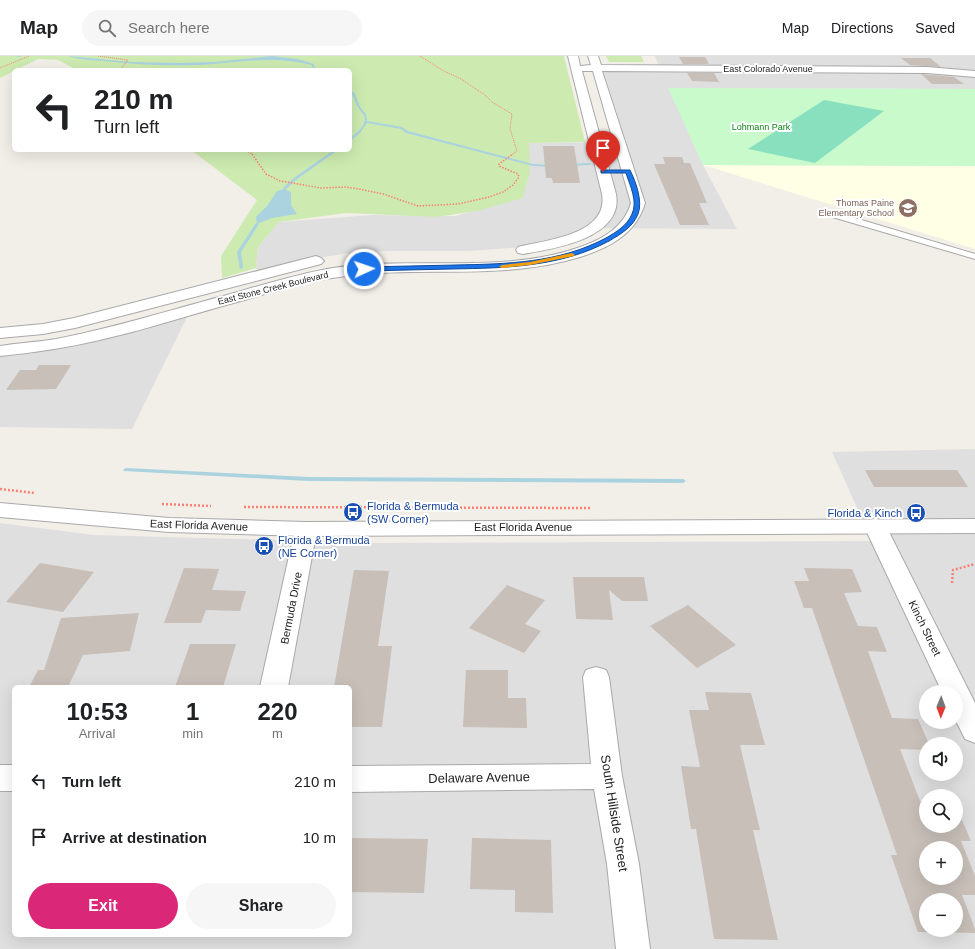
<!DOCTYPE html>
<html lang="en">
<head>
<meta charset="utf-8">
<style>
  body { margin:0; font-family:Helvetica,sans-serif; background:#f6f6f6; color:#202124; height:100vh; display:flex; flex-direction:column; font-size:15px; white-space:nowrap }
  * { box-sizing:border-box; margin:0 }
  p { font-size:13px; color:#757577 }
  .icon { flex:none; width:22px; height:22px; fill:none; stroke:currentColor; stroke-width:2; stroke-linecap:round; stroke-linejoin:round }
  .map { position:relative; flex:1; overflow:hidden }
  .panel { position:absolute; left:12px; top:629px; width:340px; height:252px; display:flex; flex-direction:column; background:#fff; border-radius:6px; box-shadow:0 4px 16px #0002 }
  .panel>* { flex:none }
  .banner { position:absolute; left:12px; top:12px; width:340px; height:84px; border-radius:6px; box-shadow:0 4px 16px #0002; background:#fff; color:#202124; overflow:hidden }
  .needle { width:26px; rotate:181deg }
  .buttons { position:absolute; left:919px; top:629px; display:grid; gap:8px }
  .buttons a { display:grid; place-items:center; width:44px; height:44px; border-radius:50%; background:#fff; box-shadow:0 4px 16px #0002; font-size:20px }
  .pin { position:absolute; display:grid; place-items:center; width:34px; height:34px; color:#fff; margin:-41px -17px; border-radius:50% 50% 50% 0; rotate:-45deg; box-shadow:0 0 4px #0007 }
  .pin .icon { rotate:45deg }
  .me { position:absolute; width:44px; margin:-22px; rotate:87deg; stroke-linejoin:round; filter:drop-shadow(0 0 3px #0008) }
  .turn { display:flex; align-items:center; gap:14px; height:84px; padding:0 16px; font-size:18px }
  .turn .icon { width:52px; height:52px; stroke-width:2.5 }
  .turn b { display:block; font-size:28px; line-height:34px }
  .eta { display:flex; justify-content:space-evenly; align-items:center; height:68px; text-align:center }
  .eta b { font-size:24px; font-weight:600; line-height:28px }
  .action { display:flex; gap:8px; margin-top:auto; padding:8px 16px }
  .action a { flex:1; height:46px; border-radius:24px; background:#db2777; color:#fff; font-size:16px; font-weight:600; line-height:46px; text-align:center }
  .action a+a { background:#f6f6f6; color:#202124 }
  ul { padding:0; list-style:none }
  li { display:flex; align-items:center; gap:12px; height:56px; padding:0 16px }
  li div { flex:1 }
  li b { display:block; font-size:15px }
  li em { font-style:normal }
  header { display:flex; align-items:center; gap:24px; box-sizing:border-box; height:56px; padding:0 20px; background:#fff; border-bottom:1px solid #e0e0e0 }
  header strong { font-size:19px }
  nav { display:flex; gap:22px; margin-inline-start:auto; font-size:14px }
  .search { width:280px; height:36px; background:#f6f6f6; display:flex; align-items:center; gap:10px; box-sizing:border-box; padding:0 14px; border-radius:22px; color:#757577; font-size:15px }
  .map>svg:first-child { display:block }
</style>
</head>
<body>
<header>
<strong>Map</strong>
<div class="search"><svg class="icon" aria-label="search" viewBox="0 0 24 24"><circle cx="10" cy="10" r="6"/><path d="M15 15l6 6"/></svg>Search here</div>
<nav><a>Map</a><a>Directions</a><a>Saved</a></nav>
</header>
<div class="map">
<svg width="975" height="893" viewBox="0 0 975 893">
  <rect width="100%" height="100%" fill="#f2efe9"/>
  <g fill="#e0dfdf" fill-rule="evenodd">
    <path d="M655,0H975V33L669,32L703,109L737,173L584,172L570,180L524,191L470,195H392L349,197L313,203L258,216L256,212L258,191L279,166L372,159L456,160L505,145L521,87L626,86L604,17L614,15H661Z"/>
    <path d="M188,259L132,373L0,371V300L41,295L79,288Z"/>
    <path d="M975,393V893H0V467L94,479L383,487L872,485L832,396ZM14,631H350V879H14ZM926,636H956V666H926ZM926,688H956V718H926ZM926,740H956V770H926ZM926,792H956V822H926ZM926,844H956V874H926Z"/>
  </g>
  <path fill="#ffffe5" d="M703,109L975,110V193Z"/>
  <g fill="#cdebb0">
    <path d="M0,0H564L585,86L529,87L530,115L523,142L477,155L436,161L346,157L279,166L258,191L256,212L222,222L221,200L257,144L191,94H350V14H77L58,4L38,3L0,22Z"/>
    <path d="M606,0H641L644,6H609Z"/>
  </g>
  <path fill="#c8facc" d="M668,32L975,33V110L703,109Z"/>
  <path fill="#88e0be" d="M824,44L884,55L815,107L748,93Z"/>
  <path fill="#aad3df" d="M284,133L291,136V149L297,158L272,162L257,168L256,161L267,150L277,135Z"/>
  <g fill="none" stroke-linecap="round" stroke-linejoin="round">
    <g fill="#aad3df" fill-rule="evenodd">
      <path d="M14,0H21L20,1Z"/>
      <path d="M68,0L131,6L179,7L214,6L272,0L298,3L314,8L315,14H313L312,9C281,0 245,5 213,8C177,11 140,9 104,5C92,4 78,4 68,0Z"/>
      <path d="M350,33L355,38L360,51L366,58L367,65L402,71L408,75L533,108L552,109L554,110L552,111L533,110L406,77L401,73L367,67L360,77L350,85V82C357,77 368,68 364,59C362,56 359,54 358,51C356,48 355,45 354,42C352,39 351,37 350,33Z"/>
      <path d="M334,94H338L297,123L285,134H283V132L295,121Z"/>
      <path d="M589,107L591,108L590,109L569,110L567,109L569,108Z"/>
      <path d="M256,167L259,168L241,196L243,212L240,213L237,196Z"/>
      <path d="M126,412L308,421L683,423L686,425L683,427L308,425L124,415L123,414L124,413Z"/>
    </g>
  </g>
  <g fill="#c7bfb8" fill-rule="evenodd">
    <path d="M679,1H705L709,8H683Z"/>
    <path d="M901,2H930L941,11L910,9Z"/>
    <path d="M687,17H714L719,26L692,25Z"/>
    <path d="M921,18L954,21L964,28H932Z"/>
    <path d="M543,90H574L580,127H553L552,122H546Z"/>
    <path d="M663,101H682L684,107H690L707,147H699L709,169H680L654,108H665Z"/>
    <path d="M39,309H71L56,333L6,334L20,314H36Z"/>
    <path d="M865,414H957L968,431H874Z"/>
    <path d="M40,507L94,516L63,556L6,546Z"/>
    <path d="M184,512L219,513L212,534L246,535L240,555L206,554L201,567H164Z"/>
    <path d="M804,512L852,513L862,536L844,537L858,570L877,571L887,596L868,595L892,662L918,663L929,688H926V694L900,693L920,745H926V770H956V750L971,785H961L975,820V839H962L975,873V877L918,876L891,799H897L836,622L812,552H804L794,525H809ZM926,792H956V822H926ZM926,844H956V874H926Z"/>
    <path d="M354,514L389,515L378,590H392L382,671H350V631H334Z"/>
    <path d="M573,521H644L648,545H622L609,534L613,564L576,563Z"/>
    <path d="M507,529L545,544L525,568L541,575L524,597L469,572Z"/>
    <path d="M688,549L736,589L697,612L650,570Z"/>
    <path d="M139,557L130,595L83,599L68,631H29L38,614H44L61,562Z"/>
    <path d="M190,588H236L223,631H175Z"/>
    <path d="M466,614H508V642H526L527,672L463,671Z"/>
    <path d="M705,636L751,637L765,689H740L760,774H753L778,884L714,883L696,773H691L681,710L700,711L689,654H709Z"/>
    <path d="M350,782L428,783L424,837L350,836Z"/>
    <path d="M472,782L551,784L553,857L515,856V834L470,833Z"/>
  </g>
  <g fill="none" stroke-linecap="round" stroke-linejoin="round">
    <defs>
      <path id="service" d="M829,156H835L975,198V203L829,160Z"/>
      <g id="minor">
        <path d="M568,0H578L580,10L591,9L588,0H598L601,9L927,11L975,15V21L927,17L602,15L645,147C636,178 609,192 580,201C499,226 415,208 332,222C296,227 261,240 226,249C170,265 112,284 54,293C36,296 18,298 0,300V290C19,287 38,286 56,283C114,272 170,254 227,239C262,229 297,218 333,212C411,200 492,217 568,195C595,187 623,175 631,147L593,15H582L616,138C624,182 554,193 523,198L518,197L516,194L518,191C546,184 609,179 602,138Z"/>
        <path d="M316,200L321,202L324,205L321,208L75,272L43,278L0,282V272L43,268L74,262Z"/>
        <path d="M875,463L883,465L886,470L975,647V687L965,683L956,665V636H942L864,470L867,465Z"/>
        <path d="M306,466L314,468L317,473L288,631H260L295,473L298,468Z"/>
        <path d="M596,611L606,614L609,621L622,720L639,808L650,893H616L607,808L594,733L350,736V710L591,708L583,621L586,614Z"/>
        <rect x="0" y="709" width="14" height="26"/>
      </g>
      <path id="tertiary" d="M0,447L169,462L306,466L975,463V477L306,480L169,476L0,461Z"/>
    </defs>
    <use href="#service" stroke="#a9a9a9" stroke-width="2"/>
    <use href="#minor" stroke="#a9a9a9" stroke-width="2"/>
    <use href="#tertiary" stroke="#a9a9a9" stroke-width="2"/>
    <g stroke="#fa8072" stroke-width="1" stroke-dasharray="1 1" stroke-linecap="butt">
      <path d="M98,0L128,4L120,14"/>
      <path d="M420,0L442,14L461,23L485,39L492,46L512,58L510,73L517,95L511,99"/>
      <path d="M0,12L29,0"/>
      <path d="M245,94L253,99"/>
      <path d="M251,96L261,94"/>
    </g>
    <path stroke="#fa8072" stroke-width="1.5" stroke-dasharray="1.5 1.5" stroke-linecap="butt" d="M252,98L266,118L280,125L321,132L346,131L359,133L383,138L418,150L458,148L489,141L503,136L513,129L519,121L518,118L499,110V108L513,98"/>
    <g stroke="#fa8072" stroke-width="2.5" stroke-dasharray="2 2" stroke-linecap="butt">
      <path d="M0,433L35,437"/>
      <path d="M162,448L211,450"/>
      <path d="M244,451L591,452"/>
      <path d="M952,527L953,514L975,508"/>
    </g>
    <use href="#service" fill="#fff" fill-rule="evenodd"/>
    <use href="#minor" fill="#fff" fill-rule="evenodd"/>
    <use href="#tertiary" fill="#fff" fill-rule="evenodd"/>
  </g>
  <path fill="#1a73e8" stroke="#114b97" d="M601,114H630C636,126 643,146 638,158C633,171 621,178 609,185C561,211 506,212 452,213C423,214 393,214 364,215L361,213L364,211C394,210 425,210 455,209C507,208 559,207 606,182C616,176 627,170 632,158C638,145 630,130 626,117H601Z"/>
  <path fill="#f59e0b" d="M572,197L575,199L574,200L530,209L502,212L499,211L502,209L530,206Z"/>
  <defs>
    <symbol id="school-disc" viewBox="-11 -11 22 22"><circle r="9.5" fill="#8d6e63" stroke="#fff"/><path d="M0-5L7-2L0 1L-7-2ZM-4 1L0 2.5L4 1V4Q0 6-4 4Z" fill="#fff"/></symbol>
    <symbol id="bus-disc" viewBox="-11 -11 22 22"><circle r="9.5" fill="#1a4fb4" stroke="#fff"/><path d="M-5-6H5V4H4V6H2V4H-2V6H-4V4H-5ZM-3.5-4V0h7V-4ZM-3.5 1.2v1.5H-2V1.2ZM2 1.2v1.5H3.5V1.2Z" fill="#fff"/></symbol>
  </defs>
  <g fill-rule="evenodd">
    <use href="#school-disc" x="897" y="141" width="22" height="22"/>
    <use href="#bus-disc" x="342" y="445" width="22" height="22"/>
    <use href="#bus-disc" x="905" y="446" width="22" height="22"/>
    <use href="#bus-disc" x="253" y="479" width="22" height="22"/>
  </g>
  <g text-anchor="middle" stroke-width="4" stroke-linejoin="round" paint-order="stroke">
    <g font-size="9" fill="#222" stroke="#fff">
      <text x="768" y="16">East Colorado Avenue</text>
      <text transform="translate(273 232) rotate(-14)" y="3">East Stone Creek Boulevard</text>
    </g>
    <g font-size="9" fill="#0c8416" stroke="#fff">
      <text x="761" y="74">Lohmann Park</text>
    </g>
    <g font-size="9" fill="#785e54" stroke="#fff" text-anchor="end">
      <text x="894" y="150">Thomas Paine<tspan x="894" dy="10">Elementary School</tspan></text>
    </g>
    <g font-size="11" fill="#164399" stroke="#fff" text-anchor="start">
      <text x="367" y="454">Florida &amp; Bermuda<tspan x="367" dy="13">(SW Corner)</tspan></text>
      <text x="902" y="461" text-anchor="end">Florida &amp; Kinch</text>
      <text x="278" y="488">Florida &amp; Bermuda<tspan x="278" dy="13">(NE Corner)</tspan></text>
    </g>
    <g font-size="11" fill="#222" stroke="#fff">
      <text transform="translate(199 469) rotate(2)" y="4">East Florida Avenue</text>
      <text x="523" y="475">East Florida Avenue</text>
      <text transform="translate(291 552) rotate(-79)" y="4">Bermuda Drive</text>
      <text transform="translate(925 572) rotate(64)" y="4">Kinch Street</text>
    </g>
    <g font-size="13" fill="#222" stroke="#fff">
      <text transform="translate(479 721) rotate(-1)" y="5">Delaware Avenue</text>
      <text transform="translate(615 757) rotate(81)" y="5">South Hillside Street</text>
    </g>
  </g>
</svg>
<div class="buttons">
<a><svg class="needle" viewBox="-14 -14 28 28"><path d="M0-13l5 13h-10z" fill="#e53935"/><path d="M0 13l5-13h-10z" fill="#757577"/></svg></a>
<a><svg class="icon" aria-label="sound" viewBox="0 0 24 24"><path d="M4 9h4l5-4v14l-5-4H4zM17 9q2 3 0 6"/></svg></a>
<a><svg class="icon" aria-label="search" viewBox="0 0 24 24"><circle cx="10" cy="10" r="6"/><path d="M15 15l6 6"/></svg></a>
<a>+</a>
<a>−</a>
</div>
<div class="pin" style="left:603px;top:116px;background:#d93025"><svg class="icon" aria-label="arrive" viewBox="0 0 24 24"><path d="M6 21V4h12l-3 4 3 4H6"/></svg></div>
<svg class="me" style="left:364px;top:213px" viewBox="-20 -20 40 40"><circle r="17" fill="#1a73e8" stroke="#fff" stroke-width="3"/><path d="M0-11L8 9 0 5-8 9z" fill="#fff"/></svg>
<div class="banner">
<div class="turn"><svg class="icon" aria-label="left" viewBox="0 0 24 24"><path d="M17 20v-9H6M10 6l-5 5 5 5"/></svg><div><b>210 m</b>Turn left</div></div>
</div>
<section class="panel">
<div class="eta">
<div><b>10:53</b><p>Arrival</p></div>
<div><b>1</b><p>min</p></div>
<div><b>220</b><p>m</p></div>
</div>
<ul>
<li><svg class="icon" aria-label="left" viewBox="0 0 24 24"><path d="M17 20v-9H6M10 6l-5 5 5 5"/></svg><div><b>Turn left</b></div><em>210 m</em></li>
<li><svg class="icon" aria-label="arrive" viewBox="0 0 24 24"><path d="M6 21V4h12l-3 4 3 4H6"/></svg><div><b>Arrive at destination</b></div><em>10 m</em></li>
</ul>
<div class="action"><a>Exit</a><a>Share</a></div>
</section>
</div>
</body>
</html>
